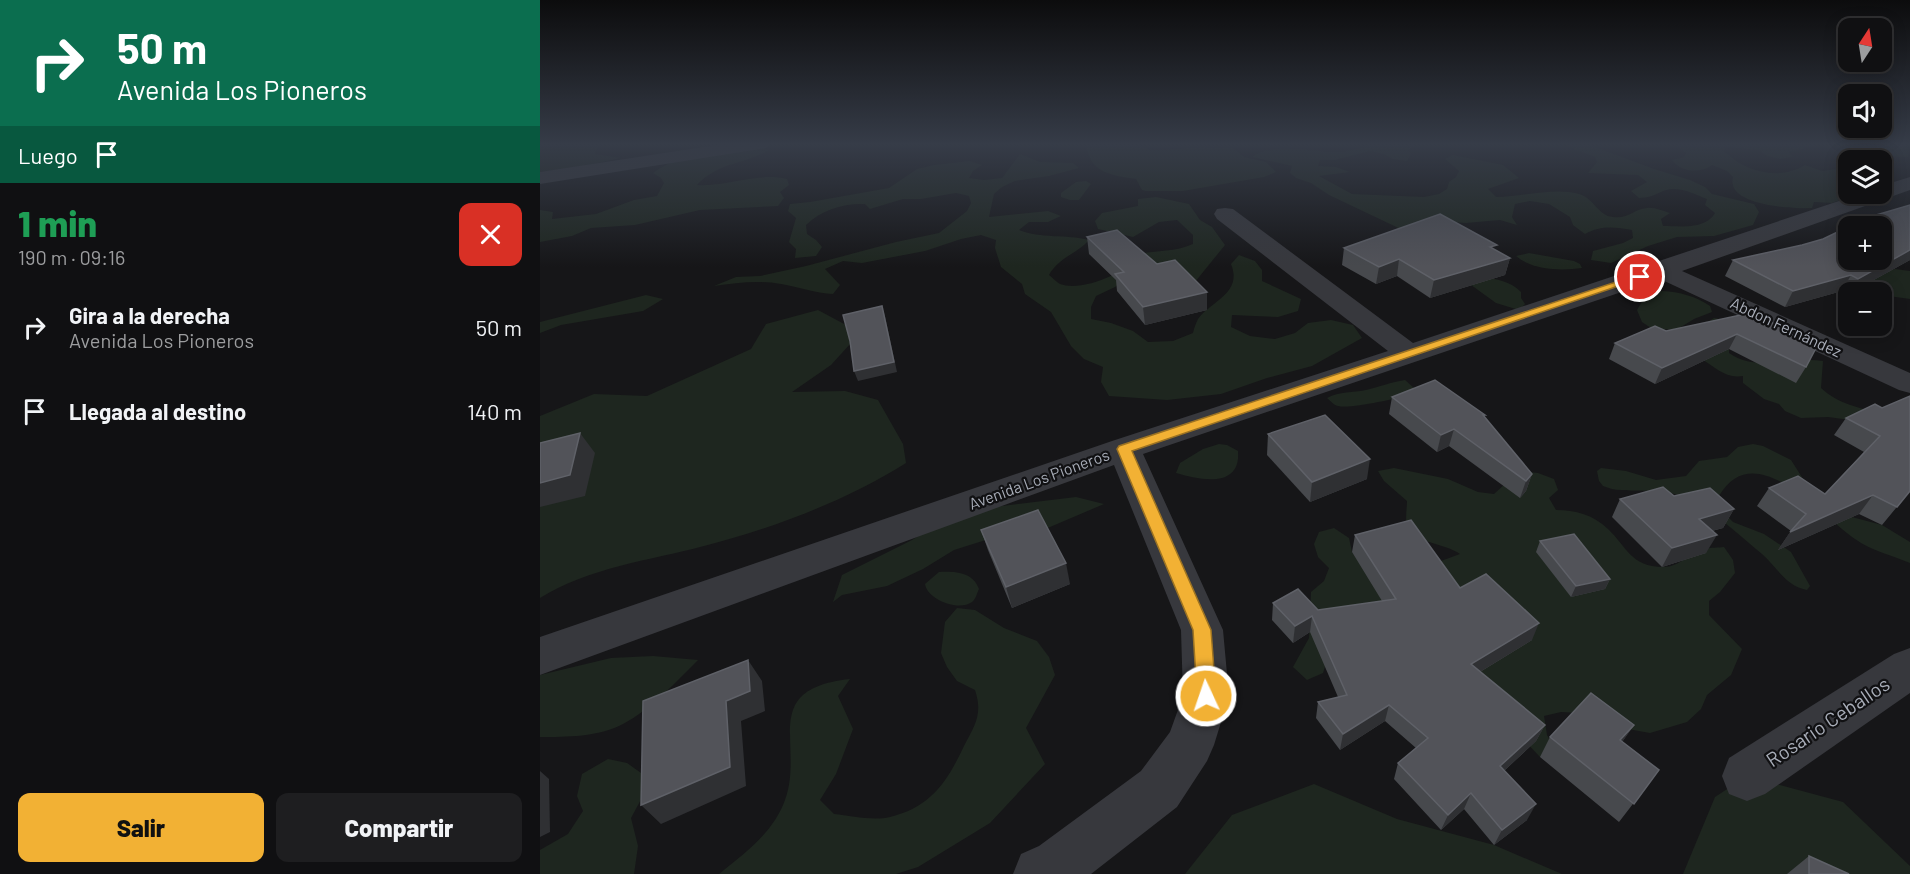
<!DOCTYPE html>
<html lang="es">
<head>
<meta charset="utf-8">
<style>
  body { margin:0; font-family:Barlow,sans-serif; background:#1e1e20; color:#f1f3f6; height:100vh; display:flex; flex-direction:column; font-size:22px; white-space:nowrap }
  * { box-sizing:border-box; margin:0 }
  p { font-size:20px; color:#9c9d9f }
  .icon { flex:none; width:33px; height:33px; fill:none; stroke:currentColor; stroke-width:2; stroke-linecap:round; stroke-linejoin:round }
  .map { position:relative; flex:1; overflow:hidden }
  .details { display:flex; flex-direction:column; background:#101012; width:540px }
  .details>* { flex:none }
  .guide { background:#0b6e4f; color:#fff; overflow:hidden }
  .needle { width:39px; rotate:12deg }
  .buttons { position:absolute; left:1298px; top:18px; display:grid; gap:12px }
  .buttons a { display:grid; place-items:center; width:54px; height:54px; border-radius:12px; background:#101012; box-shadow:0 3px 15px #0003,0 0 0 2px #303032; font-size:30px }
  .pin { position:absolute; display:grid; place-items:center; width:51px; height:51px; color:#fff; margin:-26px; border:3px solid #fff; border-radius:50%; box-shadow:0 2px 6px #0007 }
  .me { position:absolute; width:66px; margin:-33px; rotate:357deg; stroke-linejoin:round; filter:drop-shadow(0 0 4px #0008) }
  .turn { display:flex; align-items:center; gap:21px; height:126px; padding:0 18px; font-size:27px }
  .turn .icon { width:78px; height:78px; stroke-width:2.5 }
  .turn b { display:block; font-size:42px; line-height:51px }
  .then { display:flex; align-items:center; height:57px; padding:0 18px; background:#0003; gap:12px; font-size:22px }
  .round { display:grid; place-items:center; flex:none; width:63px; height:63px; border-radius:12px; background:#1e1e20 }
  .summary { display:flex; align-items:center; justify-content:space-between; height:102px; padding:0 18px }
  h1 { font-size:36px; font-weight:800; line-height:45px; color:#1e9e55 }
  .primary-button { display:flex; gap:12px; margin-top:auto; padding:12px 18px }
  .primary-button a { flex:1; height:69px; border-radius:12px; background:#f2b134; color:#111; font-size:24px; font-weight:800; line-height:69px; text-align:center }
  .primary-button a+a { background:#1e1e20; color:#f1f3f6 }
  ul { padding:0; list-style:none }
  li { display:flex; align-items:center; gap:18px; height:84px; padding:0 18px }
  li div { flex:1 }
  li b { display:block; font-size:22px }
  li em { font-style:normal }
  main { display:flex; flex:1; min-height:0 }
  .map>svg:first-child { display:block }
</style>
</head>
<body>
<main>
<section class="details">
<div class="guide">
<div class="turn"><svg class="icon" aria-label="right" viewBox="0 0 24 24"><path d="M7 20v-9h11M14 6l5 5-5 5"/></svg><div><b>50 m</b>Avenida Los Pioneros</div></div>
<div class="then">Luego<svg class="icon" aria-label="arrive" viewBox="0 0 24 24"><path d="M6 21V4h12l-3 4 3 4H6"/></svg></div>
</div>
<div class="summary"><div><h1>1 min</h1><p>190 m · 09:16</p></div><a class="round" style="background:#d93025;color:#fff"><svg class="icon" aria-label="close" viewBox="0 0 24 24"><path d="M6 6l12 12M18 6L6 18"/></svg></a></div>
<ul>
<li><svg class="icon" aria-label="right" viewBox="0 0 24 24"><path d="M7 20v-9h11M14 6l5 5-5 5"/></svg><div><b>Gira a la derecha</b><p>Avenida Los Pioneros</p></div><em>50 m</em></li>
<li><svg class="icon" aria-label="arrive" viewBox="0 0 24 24"><path d="M6 21V4h12l-3 4 3 4H6"/></svg><div><b>Llegada al destino</b></div><em>140 m</em></li>
</ul>
<div class="primary-button"><a>Salir</a><a>Compartir</a></div>
</section>
<div class="map">
<svg width="1370" height="874" viewBox="0 0 1370 874">
  <rect width="100%" height="100%" fill="#161618"/>
  <g fill="#1e261f">
    <path d="M0,144H59L55,154L81,158L25,170L0,172Z"/>
    <path d="M545,144H597L610,150H626L660,147L693,148L704,157L726,162L736,172L724,177L643,191H606L602,190L596,179C582,177 562,175 553,163C549,158 548,150 545,144Z"/>
    <path d="M825,144H880L869,149L871,154L867,161L852,159L844,154L830,151L795,160H780L778,166L796,167L810,172L779,176L812,194L884,197L899,194L907,189L909,182L916,177L919,171L905,159L913,155L963,165L979,178L948,189L956,197C982,197 1014,187 1039,194C1054,198 1058,216 1073,217C1089,219 1094,209 1107,208C1114,207 1123,211 1130,213L1121,219L1123,226C1140,226 1165,230 1175,213L1165,205L1167,199C1153,193 1137,185 1123,191C1112,196 1112,197 1099,198L1091,191L1107,182L1098,175L1048,173L1057,162L1055,157L1029,147V144H1047L1114,169L1150,180L1165,187L1172,194L1214,204L1219,212L1213,225L1174,236L1137,237L1108,246L1071,263L1051,260L1053,251L1083,243L1093,238L1092,230C1075,227 1061,225 1045,234L1033,225L1030,217L1009,204L990,201L975,204L972,217L977,225L960,220L926,223L886,220L869,233L789,195L771,183L756,178L750,173L752,166L712,157C732,141 775,153 799,152C809,151 818,149 827,146Z"/>
    <path d="M1134,144H1307L1278,145L1249,152L1252,157L1240,159L1227,156L1219,150L1185,147L1184,151C1205,172 1239,181 1265,165L1282,171L1297,169L1320,149L1337,144H1370L1368,157L1335,156L1326,160H1308V194L1313,195L1292,203L1274,202L1272,208C1254,209 1185,206 1193,177L1187,171L1172,165C1161,174 1140,172 1132,160L1144,157L1146,153Z"/>
    <path d="M221,147L229,150C203,165 178,162 157,185C188,187 216,172 247,179L249,185L240,192L244,198L238,206L160,210L95,225L51,228L32,236L0,242V210L13,212L12,219L56,214L94,200L117,196L124,183L121,178L113,173C142,151 186,151 221,147Z"/>
    <path d="M480,154L500,162L533,163L539,168L509,176L475,181L462,187L454,194L449,217L508,211L521,216L508,222H489L479,230C501,239 526,234 549,240C537,254 519,257 509,275C512,277 516,282 520,284C542,292 588,273 598,254C618,250 635,252 653,244V235L637,220L619,222L593,237L558,229L555,221L562,213L598,206V199L616,197L649,204L660,220L672,227L685,245L655,282L587,278L575,287L556,296L551,307V319L571,323L593,331L608,342L633,341L653,333C654,328 656,323 658,319C671,301 703,293 691,264L699,255L715,261L722,270V281L761,299L758,311L738,317L692,315L691,327L710,336L735,339L755,333L768,323L791,320L813,325L822,338L772,366L727,378L681,394L627,400L569,396L561,382L563,367L544,359L531,346L511,312L485,294L482,284L461,267L455,248L456,240L441,235L421,239L385,251L322,263L303,261L285,269L300,285L293,294C275,293 259,287 241,284C219,280 196,283 174,286L196,277L220,276L266,266L356,242L399,233L427,211L431,203L429,196L416,193L381,199H363L330,209L325,204C304,203 281,210 266,225L267,234L276,240L282,247L276,256L255,258L256,249L249,242L256,218L248,211L250,204L270,202L349,188L377,169L394,165L430,161L442,165L433,171L429,178L444,180L462,178Z"/>
    <path d="M546,181L551,184L539,200H530L521,197V193L536,182Z"/>
    <path d="M989,253L1034,261L1040,264L1042,268C1021,271 992,270 976,256Z"/>
    <path d="M1355,269L1370,271V299L1341,295V292H1324L1309,281Z"/>
    <path d="M942,277C957,279 970,281 981,292V298L985,304L979,310L956,303L927,282Z"/>
    <path d="M1122,291C1140,292 1155,296 1170,306L1172,312L1154,319L1136,330L1111,328L1102,322L1097,310L1103,300L1102,294Z"/>
    <path d="M106,295L123,299L103,311L21,325L0,333V322Z"/>
    <path d="M278,310L306,325L311,343L291,365L252,392L305,391L338,400L363,444L366,463C308,500 231,529 164,546C108,561 50,567 0,598V416L54,394L107,396L211,349L226,324Z"/>
    <path d="M1174,318L1189,321V353C1218,373 1251,356 1283,361L1281,388C1298,404 1320,408 1342,414L1318,421L1288,417L1261,418L1245,411L1239,404L1224,399L1203,383V376C1185,379 1176,367 1161,359L1160,327Z"/>
    <path d="M865,380L874,388L869,395C854,399 811,409 798,406C793,405 791,401 787,398C800,391 812,393 826,390C839,387 851,382 865,380Z"/>
    <path d="M679,444L687,445L698,451C701,489 660,480 636,473L640,463L663,449Z"/>
    <path d="M1213,444L1223,446L1251,460L1272,493L1308,516L1342,525L1370,542V563C1351,555 1332,551 1315,539C1282,517 1215,434 1179,496L1186,515L1193,522L1224,534L1251,552L1270,586L1267,590C1245,586 1238,568 1222,554C1199,535 1175,512 1148,499C1125,487 1096,493 1072,489L1063,486L1059,481L1057,471L1061,468L1086,471L1116,480L1146,476L1159,461L1187,457L1198,447Z"/>
    <path d="M854,468L908,479L938,492L954,494L979,471L998,473L1014,479L1018,490L1009,498L1016,510C1035,510 1054,515 1068,529C1087,547 1091,567 1123,567C1140,567 1149,553 1165,549C1171,547 1178,548 1184,547L1193,560L1195,573L1180,592L1169,601V615L1202,649L1191,675L1167,695L1161,709L1147,722L1110,733L1088,729L1039,713L1021,712L1004,716L1007,735L1019,756L1000,757L982,738L789,654L783,673L767,680L753,667L769,638L771,592L784,581L789,568L778,557L774,544L779,532L794,528L809,538L812,552L827,572L890,565L920,554C905,543 875,544 867,525C865,519 867,508 867,501L844,481L838,471Z"/>
    <path d="M536,497L564,504L503,530L452,538L414,550L383,569L347,586L302,595L293,602L302,575L372,540L402,521L438,509Z"/>
    <path d="M399,572C415,571 433,572 439,589C437,593 436,599 432,602C418,612 387,599 385,584Z"/>
    <path d="M417,608L435,610L464,628L497,641L509,657L515,675L486,728L505,764L450,823L378,867L356,874H179C205,853 233,833 245,800C265,745 218,689 310,679L298,696L313,729L296,774L280,800L294,814C311,816 334,821 350,817C391,807 407,782 424,746C435,725 443,714 435,690L417,681L407,667L401,653L405,622Z"/>
    <path d="M113,656L158,660C135,683 111,709 83,724C59,737 26,737 0,737V675L71,658Z"/>
    <path d="M68,759L87,763L101,773L105,792L91,818L98,846L94,874H0V850L28,834L43,811L37,796L42,774Z"/>
    <path d="M1207,776L1303,802L1370,866V874H1143L1175,797Z"/>
    <path d="M774,784L857,819L954,845L1022,874H645L692,815Z"/>
  </g>
  <g fill="none" stroke-linecap="round" stroke-linejoin="round">
    <g fill="#37383d" fill-rule="evenodd">
      <path d="M183,144H229L226,148L220,149L0,184V172Z"/>
      <path d="M1370,177V190L1142,271L1370,373V393L1359,390L1120,279L603,454L683,630L689,696L674,745L667,761L637,807L551,874H473L481,854L499,846L601,771L630,732L643,696L641,630L574,465L0,675V637L572,441L848,351L677,219L674,214L677,209L685,208L693,209L873,343L1320,194H1341V186Z"/>
      <path d="M1370,648V693L1225,794L1207,801L1189,794L1182,776L1189,758L1354,654Z"/>
    </g>
  </g>
  <g fill="#47494d">
    <path d="M547,237L667,310L605,325L577,291L576,280L549,254Z"/>
    <path d="M804,248L955,250L970,258L965,275L890,298L857,276L836,284L802,265Z"/>
    <path d="M1193,260H1370L1312,292H1308V294L1302,291L1245,307L1185,276Z"/>
    <path d="M1222,317L1266,367L1256,383L1189,349L1115,384L1069,359L1075,343L1126,331Z"/>
    <path d="M852,397L945,415V417L992,474L986,491L980,498L909,446L897,452L849,414Z"/>
    <path d="M1335,404L1370,491L1342,525L1319,514L1238,550L1251,531L1217,506L1229,488L1285,494L1324,452L1294,435L1306,418Z"/>
    <path d="M728,434L827,479L770,502L727,455Z"/>
    <path d="M1134,496L1194,509L1183,528L1172,531L1166,553L1122,567L1072,517L1080,499Z"/>
    <path d="M441,530L530,584L472,608L448,550Z"/>
    <path d="M815,535L920,588L992,640L940,672L1005,725L996,741L964,771L987,820L954,845L924,809L901,830L854,779L858,763L876,748L845,721L800,750L776,718L778,702L798,697L770,632L753,643L732,620L733,603L778,610L842,601L812,552Z"/>
    <path d="M1000,541L1070,579L1065,589L1031,597L996,552Z"/>
    <path d="M1094,725L1082,742L1119,770L1079,822L1000,757L1010,737Z"/>
    <path d="M1269,856L1309,874H1247Z"/>
  </g>
  <g fill="#2f3033">
    <path d="M1370,250V260L1312,292H1310L1318,279Z"/>
    <path d="M970,258L965,275L890,298L894,280Z"/>
    <path d="M859,259L857,276L836,284L839,267Z"/>
    <path d="M1311,275L1302,291L1245,307L1253,291Z"/>
    <path d="M667,292V310L605,325L603,307Z"/>
    <path d="M342,306L345,316L357,372L318,381L314,371Z"/>
    <path d="M1197,334L1189,349L1115,384L1122,368Z"/>
    <path d="M914,429L909,446L897,452L901,435Z"/>
    <path d="M40,433L55,453L45,496L0,507V483Z"/>
    <path d="M830,459L827,479L770,502L772,482Z"/>
    <path d="M992,474L986,491L980,498L986,481Z"/>
    <path d="M1333,495L1319,514L1238,550L1250,532Z"/>
    <path d="M1194,509L1183,528L1148,537L1159,519Z"/>
    <path d="M1177,535L1166,553L1122,567L1132,548Z"/>
    <path d="M526,563L530,584L472,608L466,587Z"/>
    <path d="M1070,579L1065,589L1031,597L1036,586Z"/>
    <path d="M772,616L770,632L753,643L755,626Z"/>
    <path d="M999,623L992,640L925,681L931,664Z"/>
    <path d="M208,660L222,681L225,711L201,721L206,786L121,824L101,805L186,701Z"/>
    <path d="M849,705L845,721L800,750L803,734Z"/>
    <path d="M1005,725L996,741L952,782L960,766Z"/>
    <path d="M1094,725L1080,745V740Z"/>
    <path d="M0,771L9,779L10,832L0,837Z"/>
    <path d="M931,793L924,809L901,830L908,815Z"/>
    <path d="M996,804L987,820L954,845L962,830Z"/>
  </g>
  <g fill="#525359" stroke="#5f6168" stroke-width="1.5">
    <path d="M1370,205V250L1318,279L1311,275L1253,291L1193,260L1262,245L1283,239L1308,227V260H1341V226H1308L1326,218Z"/>
    <path d="M900,214L957,245L950,247L970,258L894,280L859,259L839,267L804,248Z"/>
    <path d="M577,230L617,264L635,260L667,292L603,307L575,274L584,272L547,237Z"/>
    <path d="M342,306L354,362L314,371L310,341L303,315Z"/>
    <path d="M1219,311L1222,317L1276,348L1266,367L1197,334L1122,368L1075,343L1115,326L1126,331Z"/>
    <path d="M895,380L945,415H943L992,474L986,481L914,429L901,435L852,397Z"/>
    <path d="M1370,396V491L1357,507L1333,495L1250,532L1266,514L1229,488L1258,476L1285,494L1340,436L1306,418L1335,404L1342,408Z"/>
    <path d="M785,415L830,459L772,482L728,434Z"/>
    <path d="M40,433L30,475L0,483V443Z"/>
    <path d="M1123,487L1134,496L1170,488L1194,509L1159,519L1177,535L1132,548L1080,499Z"/>
    <path d="M498,510L526,563L466,587L441,530Z"/>
    <path d="M871,520L920,588L946,574L999,623L931,664L1005,725L960,766L996,804L962,830L931,793L908,815L858,763L888,738L849,705L803,734L778,702L807,695L772,616L755,626L733,603L758,589L778,610L856,599L815,535Z"/>
    <path d="M1034,534L1070,579L1036,586L1000,541Z"/>
    <path d="M208,660L210,691L186,701L190,767L101,805L103,701Z"/>
    <path d="M1051,693L1094,725L1080,740L1119,770L1094,804L1010,737Z"/>
    <path d="M1269,856L1309,874H1269Z"/>
  </g>
  <linearGradient id="sky" x2="0" y2="1"><stop stop-color="#0c0c0d"/><stop offset="0.54" stop-color="#363c48"/><stop offset="1" stop-color="#363c48" stop-opacity="0"/></linearGradient>
  <rect width="1370" height="267" fill="url(#sky)"/>
  <path fill="#f2b134" stroke="#9d7322" stroke-width="1.5" d="M1097,275L1105,277L592,451L671,630L676,696L673,702L666,704L659,702L657,696L653,630L577,449L579,446Z"/>
  <g text-anchor="middle" stroke-width="4.5" stroke-linejoin="round" paint-order="stroke">
    <g font-size="16" fill="#a8adb8" stroke="#111113">
      <text transform="translate(1246 327) rotate(25)" y="6">Abdon Fernández</text>
      <text transform="translate(499 479) rotate(-20)" y="6">Avenida Los Pioneros</text>
    </g>
    <g font-size="20" fill="#a8adb8" stroke="#111113">
      <text transform="translate(1288 722) rotate(-34)" y="7">Rosario Ceballos</text>
    </g>
  </g>
</svg>
<div class="buttons">
<a><svg class="needle" viewBox="-14 -14 28 28"><path d="M0-13l5 13h-10z" fill="#e53935"/><path d="M0 13l5-13h-10z" fill="#9c9d9f"/></svg></a>
<a><svg class="icon" aria-label="sound" viewBox="0 0 24 24"><path d="M4 9h4l5-4v14l-5-4H4zM17 9q2 3 0 6"/></svg></a>
<a><svg class="icon" aria-label="layers" viewBox="0 0 24 24"><path d="M12 4l9 5-9 5-9-5zM3 14l9 5 9-5"/></svg></a>
<a>+</a>
<a>−</a>
</div>
<div class="pin" style="left:1100px;top:277px;background:#d93025"><svg class="icon" aria-label="arrive" viewBox="0 0 24 24"><path d="M6 21V4h12l-3 4 3 4H6"/></svg></div>
<svg class="me" style="left:666px;top:696px" viewBox="-20 -20 40 40"><circle r="17" fill="#f2b134" stroke="#fff" stroke-width="3"/><path d="M0-11L8 9 0 5-8 9z" fill="#fff"/></svg>
</div>
</main>
</body>
</html>
